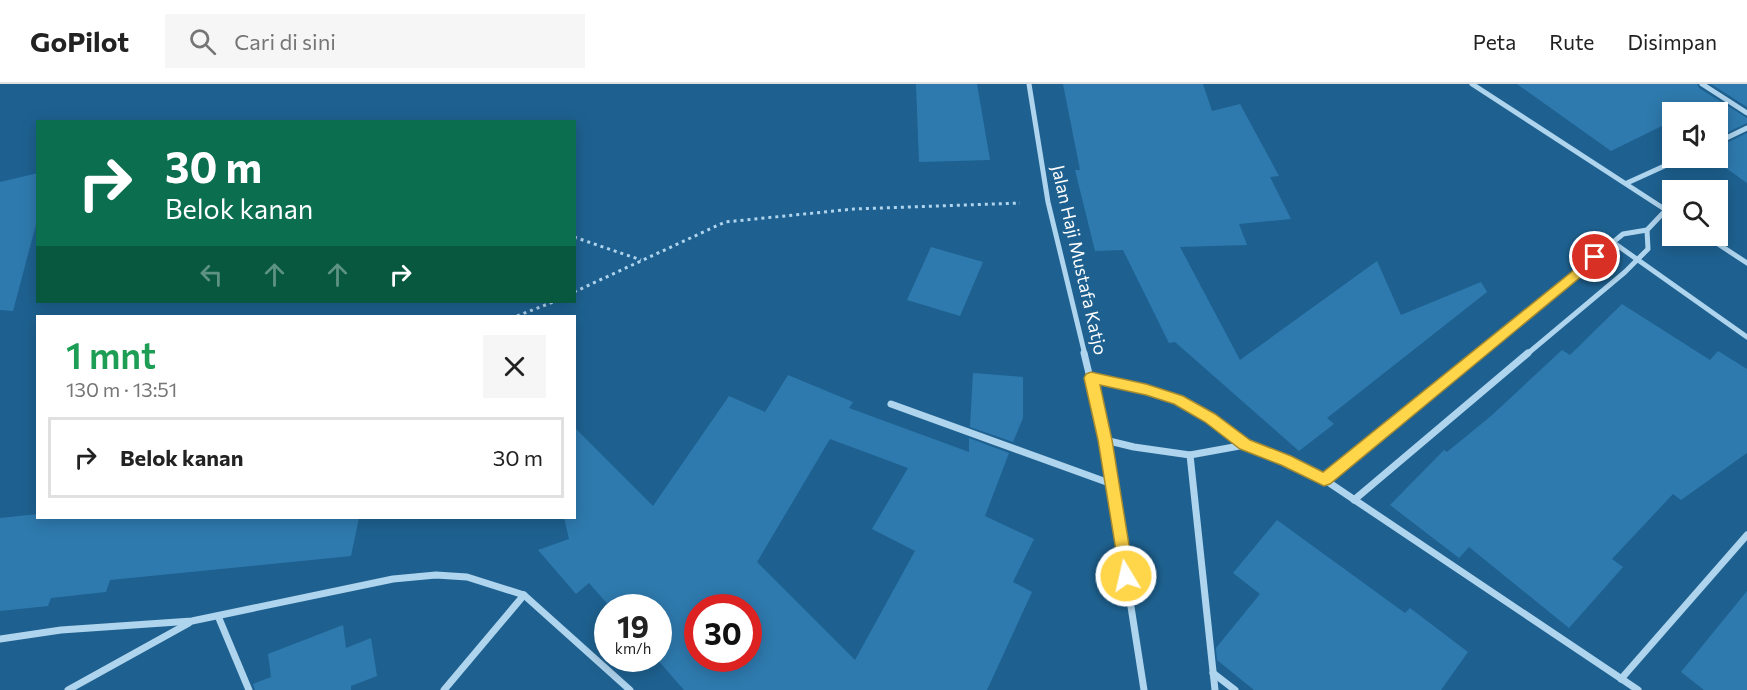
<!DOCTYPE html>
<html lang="id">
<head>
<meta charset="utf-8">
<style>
  body { margin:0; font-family:Commissioner,sans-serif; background:#f6f6f6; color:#222; height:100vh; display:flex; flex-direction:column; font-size:22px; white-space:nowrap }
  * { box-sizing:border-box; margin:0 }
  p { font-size:20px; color:#767676 }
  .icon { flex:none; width:33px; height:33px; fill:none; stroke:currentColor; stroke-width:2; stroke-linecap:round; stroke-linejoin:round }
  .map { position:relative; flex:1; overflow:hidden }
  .panel { position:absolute; left:36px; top:231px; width:540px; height:204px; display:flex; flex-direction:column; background:#fff; border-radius:0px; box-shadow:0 3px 15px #0003 }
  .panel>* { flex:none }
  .hud { position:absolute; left:36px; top:36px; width:540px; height:183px; border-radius:0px; box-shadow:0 3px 15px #0003; background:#0b6e4f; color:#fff; overflow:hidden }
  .buttons { position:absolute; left:1662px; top:18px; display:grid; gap:12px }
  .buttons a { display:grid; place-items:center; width:66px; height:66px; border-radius:0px; background:#fff; box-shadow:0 3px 15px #0003; font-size:30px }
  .speed { position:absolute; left:594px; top:510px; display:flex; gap:12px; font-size:30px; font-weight:700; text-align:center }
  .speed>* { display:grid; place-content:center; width:78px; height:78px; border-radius:50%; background:#fff; box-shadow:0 3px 15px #0003; line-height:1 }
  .speed small { font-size:15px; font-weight:400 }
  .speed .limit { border:9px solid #d22; background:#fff; color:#111 }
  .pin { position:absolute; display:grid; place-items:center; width:51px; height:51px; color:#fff; margin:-26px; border:3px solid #fff; border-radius:50%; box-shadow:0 2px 6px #0007 }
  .me { position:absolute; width:66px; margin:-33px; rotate:351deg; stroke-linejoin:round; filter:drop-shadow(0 0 4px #0008) }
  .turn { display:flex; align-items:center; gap:21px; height:126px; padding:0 30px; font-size:27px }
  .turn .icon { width:78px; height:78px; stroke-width:2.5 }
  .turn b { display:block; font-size:42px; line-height:51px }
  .lanes { display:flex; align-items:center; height:57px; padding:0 30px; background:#0003; justify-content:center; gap:30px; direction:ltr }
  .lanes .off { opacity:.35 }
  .round { display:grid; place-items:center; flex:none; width:63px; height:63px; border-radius:0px; background:#f6f6f6 }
  .overview { display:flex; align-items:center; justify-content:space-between; height:102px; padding:0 30px }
  h1 { font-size:36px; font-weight:600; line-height:45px; color:#1e9e55 }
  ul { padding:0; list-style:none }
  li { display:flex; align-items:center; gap:18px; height:81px; margin:0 12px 9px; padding:0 18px; border:3px solid #e0e0e0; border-radius:0px }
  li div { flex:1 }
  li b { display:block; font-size:22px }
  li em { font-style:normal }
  header { display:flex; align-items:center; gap:36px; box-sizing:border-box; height:84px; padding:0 30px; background:#fff; border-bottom:2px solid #e0e0e0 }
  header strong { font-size:28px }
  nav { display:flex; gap:33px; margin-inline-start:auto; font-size:21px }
  .search { width:420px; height:54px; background:#f6f6f6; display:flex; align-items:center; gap:15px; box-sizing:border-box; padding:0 21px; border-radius:0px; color:#767676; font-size:22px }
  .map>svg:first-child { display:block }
</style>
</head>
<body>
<header>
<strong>GoPilot</strong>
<div class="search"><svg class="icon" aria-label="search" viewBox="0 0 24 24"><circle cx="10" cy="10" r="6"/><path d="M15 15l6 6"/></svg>Cari di sini</div>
<nav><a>Peta</a><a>Rute</a><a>Disimpan</a></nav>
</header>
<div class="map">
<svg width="1747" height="606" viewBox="0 0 1747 606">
  <rect width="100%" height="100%" fill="#1e6190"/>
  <g fill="#2e7aae" fill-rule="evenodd">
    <path d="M916,0H977L990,76L919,78Z"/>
    <path d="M1063,0H1203L1212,27L1240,20L1279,92L1270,93L1291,135L1239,140L1247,161L1180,163L1240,276L1377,177L1401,231L1481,198L1487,208L1327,334L1334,340L1299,367L1175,258L1169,259L1123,166L1095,167L1075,86H1080Z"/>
    <path d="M1517,0H1697L1699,4L1747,34V39L1718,53V28H1672V45L1666,40L1611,67Z"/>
    <path d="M1711,0H1747V23Z"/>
    <path d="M1747,49V99L1712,74H1718V63Z"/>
    <path d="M38,89V133L13,227L0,226V98Z"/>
    <path d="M931,163L983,178L960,232L907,216Z"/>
    <path d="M1622,220L1710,276L1718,267L1747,285V369L1681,416L1673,410L1612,475L1623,483L1569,544L1469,463L1459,474L1390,421L1444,366L1447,368L1491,332L1562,266L1570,271Z"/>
    <path d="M973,289L1023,293V334L1013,358L970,343Z"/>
    <path d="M788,291L853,318L849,324L969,368V354L1009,369L985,432L1034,455L1013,498L1032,508L987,606H684L656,574H658V524H611L589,499L576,510L538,466L569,455L564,434H574V343L653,422L729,312L765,328ZM830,355L908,384L872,445L915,467L855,576L757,478ZM698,524H748V574H698Z"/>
    <path d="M38,430V434H359L351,472L110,496L106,508L51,514L48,522L0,527V434Z"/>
    <path d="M1277,436L1405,529L1410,524L1468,568L1441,606H1254L1217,576L1216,564L1260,510L1233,489Z"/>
    <path d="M1747,507V606H1704L1681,588Z"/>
    <path d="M343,541L346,564L371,554L377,592L351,602V606H255L253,600L271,593L268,570Z"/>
  </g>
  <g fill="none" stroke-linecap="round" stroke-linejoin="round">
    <g stroke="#afd4ed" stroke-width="3" stroke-dasharray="3 4" stroke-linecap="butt">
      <path d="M574,153L641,176"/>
      <path d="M574,208L725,138L854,125L1020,119"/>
      <path d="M517,232L553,218"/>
    </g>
    <g stroke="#afd4ed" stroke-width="5">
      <path d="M1029,0L1048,118L1085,271"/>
      <path d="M1472,0L1666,126L1647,146L1623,150L1477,271"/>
      <path d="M1702,0L1747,29"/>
      <path d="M1718,58L1747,44"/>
      <path d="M1627,99L1682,74"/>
      <path d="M1706,152L1747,179"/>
      <path d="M1614,159L1747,253"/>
      <path d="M1526,271L1625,188L1648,165L1647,146"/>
    </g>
    <g stroke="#afd4ed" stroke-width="7">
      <path d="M1084,269L1105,356L1144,606"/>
      <path d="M1091,294L1146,305L1179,316L1210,334L1245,361L1286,376L1325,396L1638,606"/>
      <path d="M891,320L1112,400"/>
      <path d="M1105,356L1134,363L1190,371L1245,361"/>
      <path d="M1190,371L1215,606"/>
      <path d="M1325,396L1478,269"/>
      <path d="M1354,416L1528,269"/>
      <path d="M524,511L630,606"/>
      <path d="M218,532L249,606"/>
      <path d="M0,555L61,546L192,537L393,495L436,491L467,493L524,511L444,606"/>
      <path d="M1213,589L1235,606"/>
      <path d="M1621,595L1747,451"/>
      <path d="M68,606L189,539"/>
    </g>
  </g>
  <path fill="#ffd54a" stroke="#a68a30" stroke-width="1.5" d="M1595,169L1600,170L1602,173L1600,177L1330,400L1324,402L1281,381L1240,365L1205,338L1174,320L1146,311L1100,301L1112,356L1134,492L1132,497L1126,499L1121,497L1098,356L1084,294L1086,290L1091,288L1146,300L1183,312L1215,330L1250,356L1291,372L1323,388Z"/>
  <g text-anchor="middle" stroke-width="6" stroke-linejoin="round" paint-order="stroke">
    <g font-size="18" fill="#fff" stroke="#1e6190">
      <text transform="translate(1079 176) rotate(77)" y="6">Jalan Haji Mustafa Katjo</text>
    </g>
  </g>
</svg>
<div class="buttons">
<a><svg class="icon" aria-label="sound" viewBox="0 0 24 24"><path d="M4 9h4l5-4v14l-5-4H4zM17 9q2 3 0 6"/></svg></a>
<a><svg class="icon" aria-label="search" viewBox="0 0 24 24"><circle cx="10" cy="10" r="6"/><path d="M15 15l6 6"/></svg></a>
</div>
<div class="speed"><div>19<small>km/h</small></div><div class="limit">30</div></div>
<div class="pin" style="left:1595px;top:173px;background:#d93025"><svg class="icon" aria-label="arrive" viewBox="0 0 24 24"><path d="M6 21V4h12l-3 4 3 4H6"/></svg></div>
<svg class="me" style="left:1126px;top:492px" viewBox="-20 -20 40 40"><circle r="17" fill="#ffd54a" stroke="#fff" stroke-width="3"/><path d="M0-11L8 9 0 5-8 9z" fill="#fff"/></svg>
<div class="hud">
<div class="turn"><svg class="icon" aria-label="right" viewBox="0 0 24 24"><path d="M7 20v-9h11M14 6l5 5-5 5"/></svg><div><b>30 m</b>Belok kanan</div></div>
<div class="lanes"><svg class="icon off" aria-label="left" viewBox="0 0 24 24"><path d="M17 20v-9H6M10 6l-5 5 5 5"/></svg><svg class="icon off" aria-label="ahead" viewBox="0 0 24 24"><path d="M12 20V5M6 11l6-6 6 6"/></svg><svg class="icon off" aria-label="ahead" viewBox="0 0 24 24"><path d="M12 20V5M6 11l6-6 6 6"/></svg><svg class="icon" aria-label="right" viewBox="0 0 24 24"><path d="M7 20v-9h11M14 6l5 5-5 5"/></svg></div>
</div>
<section class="panel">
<div class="overview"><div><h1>1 mnt</h1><p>130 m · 13:51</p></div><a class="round"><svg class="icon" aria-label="close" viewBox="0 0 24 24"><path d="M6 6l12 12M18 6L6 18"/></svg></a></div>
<ul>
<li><svg class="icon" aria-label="right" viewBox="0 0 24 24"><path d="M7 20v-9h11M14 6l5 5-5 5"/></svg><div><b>Belok kanan</b></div><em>30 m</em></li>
</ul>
</section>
</div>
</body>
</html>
